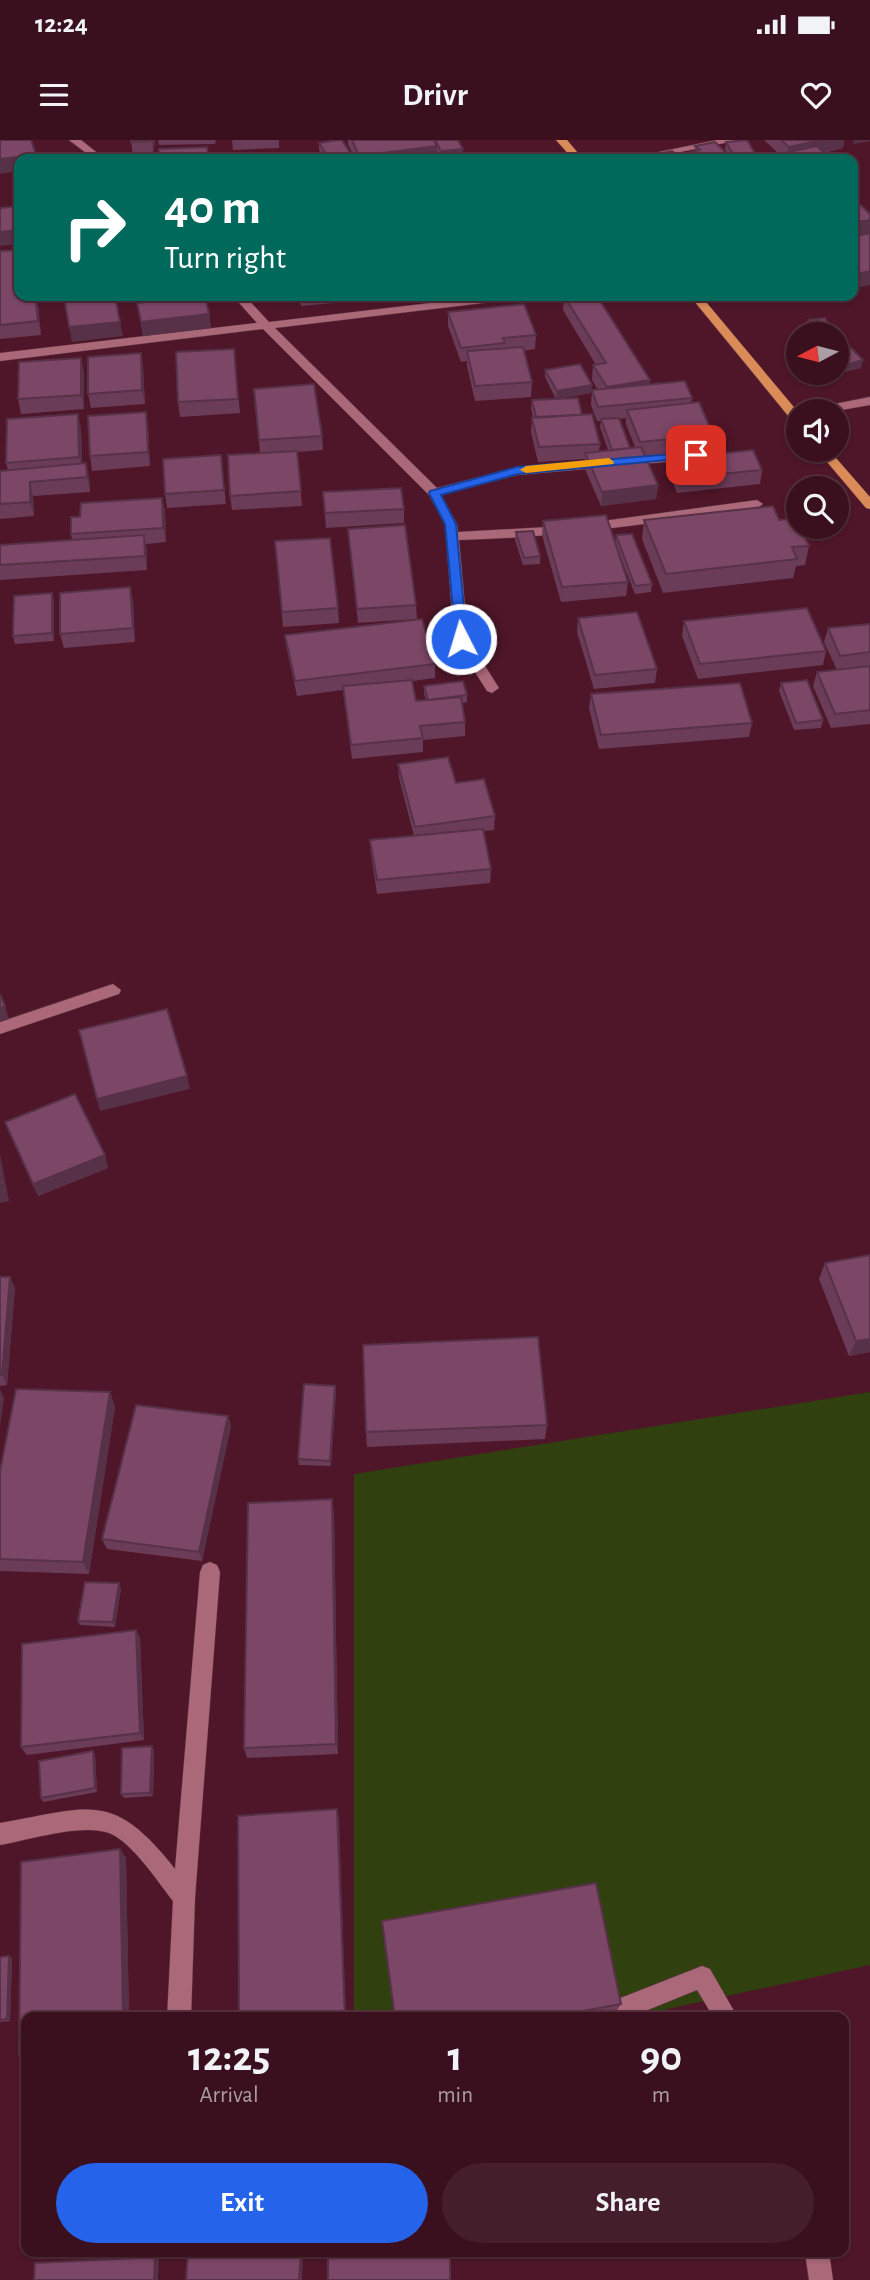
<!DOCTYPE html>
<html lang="en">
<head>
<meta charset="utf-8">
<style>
  body { margin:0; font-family:"Alegreya Sans",sans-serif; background:#451e2b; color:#f1f3f6; height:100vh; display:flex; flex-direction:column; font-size:26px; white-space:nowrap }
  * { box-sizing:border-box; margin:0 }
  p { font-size:23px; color:#ab9da4 }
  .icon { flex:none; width:38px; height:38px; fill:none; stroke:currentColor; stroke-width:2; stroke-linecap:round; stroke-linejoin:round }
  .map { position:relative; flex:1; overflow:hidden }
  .drawer { position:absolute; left:21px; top:1872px; width:828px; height:245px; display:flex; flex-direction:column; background:#3a101e; border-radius:14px; box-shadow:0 2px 5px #0004,0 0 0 2px #54303c }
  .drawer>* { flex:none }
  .banner { position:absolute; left:14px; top:14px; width:844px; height:147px; border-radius:14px; box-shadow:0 2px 5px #0004,0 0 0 2px #54303c; background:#00695c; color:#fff; overflow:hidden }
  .needle { width:46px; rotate:263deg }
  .tools { position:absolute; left:786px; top:182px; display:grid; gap:14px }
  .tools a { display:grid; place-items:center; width:63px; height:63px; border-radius:50%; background:#3a101e; box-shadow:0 2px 5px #0004,0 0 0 2px #54303c; font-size:35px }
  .pin { position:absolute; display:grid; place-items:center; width:60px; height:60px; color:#fff; margin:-30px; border-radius:14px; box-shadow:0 4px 10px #0006 }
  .me { position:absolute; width:77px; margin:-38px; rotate:355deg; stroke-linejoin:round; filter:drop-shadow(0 0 5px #0008) }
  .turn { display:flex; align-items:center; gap:24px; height:147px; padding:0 35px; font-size:32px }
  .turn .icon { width:91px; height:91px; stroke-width:2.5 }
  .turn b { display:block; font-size:49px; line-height:60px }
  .eta { display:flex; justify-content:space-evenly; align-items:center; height:119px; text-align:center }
  .eta b { font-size:42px; font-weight:700; line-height:49px }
  .primary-button { display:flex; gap:14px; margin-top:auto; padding:14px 35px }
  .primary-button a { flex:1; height:80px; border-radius:42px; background:#2563eb; color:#fff; font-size:28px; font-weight:700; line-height:80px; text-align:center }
  .primary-button a+a { background:#451e2b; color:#f1f3f6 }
  .status { display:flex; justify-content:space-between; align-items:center; height:49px; padding:0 35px; background:#3a101e; direction:ltr }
  .status svg { height:19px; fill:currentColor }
  header { display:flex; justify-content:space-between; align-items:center; height:91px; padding:0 35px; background:#3a101e; font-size:32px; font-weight:700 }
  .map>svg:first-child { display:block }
</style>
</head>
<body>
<div class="status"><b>12:24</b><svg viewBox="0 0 49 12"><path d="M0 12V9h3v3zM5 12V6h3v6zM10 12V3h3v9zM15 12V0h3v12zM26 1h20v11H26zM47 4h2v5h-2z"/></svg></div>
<header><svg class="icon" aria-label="menu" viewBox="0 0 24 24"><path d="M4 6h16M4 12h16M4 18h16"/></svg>Drivr<svg class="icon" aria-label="heart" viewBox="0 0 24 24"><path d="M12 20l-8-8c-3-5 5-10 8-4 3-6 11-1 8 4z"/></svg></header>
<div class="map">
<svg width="870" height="2140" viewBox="0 0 870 2140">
  <rect width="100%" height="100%" fill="#4e1628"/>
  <path fill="#31400f" d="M870,1252V1825L626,1878H354V1334Z"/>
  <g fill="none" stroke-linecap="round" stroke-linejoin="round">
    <defs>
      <g id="minor">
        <path d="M69,0H81L105,19H94Z"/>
        <path d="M717,0H739L646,19H625Z"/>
        <path d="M233,156H245L269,182L490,156H522L517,159L275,188L437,348L517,327L722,309L728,313L722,317L517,335L441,355L457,384L458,392L566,386L757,360L763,364L757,368C658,382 559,398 459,400L468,499L499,548L492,553L487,551L454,499L445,384L429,355L263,189L0,221V213L257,183Z"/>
        <path d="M870,257V265L836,271H813L819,267Z"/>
        <path d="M113,844L121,850L119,854L0,894V882Z"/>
        <path d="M210,1422L217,1425L220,1432L195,1758L191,1878H167L173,1761C158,1742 132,1702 109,1693C81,1683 29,1700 0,1705V1683C90,1668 112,1649 175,1729L200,1432L203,1425Z"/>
        <path d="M702,1826L710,1829L738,1878H714L697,1850L628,1878H587L590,1870Z"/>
        <path d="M805,2112H829L833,2140H809Z"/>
      </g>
      <g id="major">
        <path d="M556,0H567L583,19H573Z"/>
        <path d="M690,156H701L798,272V284L794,283Z"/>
        <path d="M817,310H829L870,357V369L866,368Z"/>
      </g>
    </defs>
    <use href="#minor" stroke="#5d3542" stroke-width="1"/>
    <use href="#major" stroke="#5d3542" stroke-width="1"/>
    <use href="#minor" fill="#aa6878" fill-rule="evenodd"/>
    <use href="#major" fill="#db8b58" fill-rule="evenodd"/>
  </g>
  <g fill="#6b3c58" fill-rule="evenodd">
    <path d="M131,0H155L153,15L133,16Z"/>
    <path d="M158,0H216L215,4L159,5Z"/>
    <path d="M232,0H279V8L233,10Z"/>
    <path d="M348,0H458L463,16L441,19L437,12V19H355L348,4Z"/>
    <path d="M764,0H844L843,8L824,13L779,14Z"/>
    <path d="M726,2L757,19H682V14L695,11V6L728,15L725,9Z"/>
    <path d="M319,3L354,19H325L319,10Z"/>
    <path d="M0,111L37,156L41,195L0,199Z"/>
    <path d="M141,156H199L209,174L211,188L143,196L137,163H143Z"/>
    <path d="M298,156H356V161L301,166Z"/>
    <path d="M378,156H412L379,158Z"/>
    <path d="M564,156L650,240L649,245L692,258L691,263L713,295L711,309L645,316L658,345L656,359L601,366L584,327L585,319L538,322L531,292L532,278H533L531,268L532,260L582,275L600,304L599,311L608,310L600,287L601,281H597L591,265L592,250H598L592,240L593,225H596L563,170ZM626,278V284L635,307L630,308L619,279Z"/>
    <path d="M448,172L536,195L535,209L523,211L532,242L531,257L475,261L467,226V221L461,222L448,186Z"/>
    <path d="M808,180L834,194H802V192L808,191L806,187Z"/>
    <path d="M234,209L240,273L180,277L178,262Z"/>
    <path d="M836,212L861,228L844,232L836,225Z"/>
    <path d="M141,213L143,227L145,264L91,268L88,254Z"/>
    <path d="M545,230L591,253L556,259L545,237Z"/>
    <path d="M84,232V269L21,274L18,259Z"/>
    <path d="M254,249L322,296L323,310L297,312L302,366L232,370L230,356L260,313Z"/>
    <path d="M146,272L148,286L150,326L92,331L90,316Z"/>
    <path d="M81,288L82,323L89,337L90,352L33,356L34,376L0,379V331L8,330L6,323Z"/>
    <path d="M221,315L226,364L167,368L165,354Z"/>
    <path d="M670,319L762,330L760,344L677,353L669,333Z"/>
    <path d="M323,352L404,369V383L326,388Z"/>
    <path d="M162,358L165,372L166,402L146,404L147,430L0,440V405L72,400L71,394L80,377Z"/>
    <path d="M644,380H779L809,406L805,425L796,426L793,438L663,453L642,399Z"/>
    <path d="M543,381L615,403L616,395L652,444L651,452L635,454L615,403L628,442L626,456L561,462L542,395Z"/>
    <path d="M348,389L416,465L417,479L358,483Z"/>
    <path d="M516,392L540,416V424L523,425L515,400Z"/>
    <path d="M275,401L338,468L339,483L283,487Z"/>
    <path d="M130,447L133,461L135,502L64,508L60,494Z"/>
    <path d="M52,453L54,461V501L15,504L13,496Z"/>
    <path d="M578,478L657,529L655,543L594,549L577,492Z"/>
    <path d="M684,481L826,511L823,525L698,539L682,496Z"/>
    <path d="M870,484V584L831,588L813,546L817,532L837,530L824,502L828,488Z"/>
    <path d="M285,495L435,524V538L412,541L416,561L426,560L424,554V546L467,555V562L462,563L465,582V596L423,600V612L352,619L343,550L297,556L287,510Z"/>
    <path d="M781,543L823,580L821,588L794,590L779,551Z"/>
    <path d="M591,554L752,583L749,597L599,609L589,568Z"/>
    <path d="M398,624L456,643L495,676L494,690L483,691L491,729L490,743L377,754L371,714L370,700L414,696L399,638Z"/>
    <path d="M5,982L108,1028L38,1056Z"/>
    <path d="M825,1123L870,1212L849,1216L819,1139Z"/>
    <path d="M0,1137L15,1148L7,1245L0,1246Z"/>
    <path d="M335,1246L336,1251L331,1326L299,1325L298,1319Z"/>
    <path d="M110,1252L115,1267L89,1434L0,1431V1331Z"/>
    <path d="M228,1276L231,1286L202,1421L107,1409L102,1399Z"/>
    <path d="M547,1285L545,1299L367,1307L366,1292Z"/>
    <path d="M334,1373L338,1614L247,1618L244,1608Z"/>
    <path d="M121,1448L115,1487L80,1485L78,1481Z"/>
    <path d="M136,1490L140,1498L144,1600L27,1615L21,1607Z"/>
    <path d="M154,1610L153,1656L124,1658L121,1654Z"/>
    <path d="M93,1611L95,1615L97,1652L43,1662L41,1658Z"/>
    <path d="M120,1709L126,1718L129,1878H26V1920L19,1915L21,1722Z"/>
    <path d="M9,1816L12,1818L10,1881L0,1882V1817Z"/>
    <path d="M621,1864L617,1870L573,1878H395Z"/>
  </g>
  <g fill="#573147">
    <path d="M152,0H155L153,15Z"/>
    <path d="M820,0H844L843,8L793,19H786L789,7Z"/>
    <path d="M854,0H870V1L853,4Z"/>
    <path d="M437,6V19H359V16Z"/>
    <path d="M463,9V16L441,19V11Z"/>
    <path d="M36,15V19H19V31L0,34V19Z"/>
    <path d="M870,80V93L852,97V83Z"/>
    <path d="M19,90V104L0,106V92Z"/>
    <path d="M870,131V145L852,149V135Z"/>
    <path d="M35,156H37L41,195L38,181Z"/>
    <path d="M178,156H199L146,174L144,160Z"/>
    <path d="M761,156H780L761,159Z"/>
    <path d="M209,174L211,188L143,196L141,182Z"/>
    <path d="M120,182L123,196L72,202L69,187Z"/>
    <path d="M141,213L143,227L145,264L142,250Z"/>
    <path d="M81,218L84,232V269L81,255Z"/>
    <path d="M863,220L861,228L844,232L846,225Z"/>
    <path d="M650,240L648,254L606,261L607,247Z"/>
    <path d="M592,245L591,253L556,259L557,251Z"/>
    <path d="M146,272L148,286L150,326L148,312Z"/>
    <path d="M78,274L81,288L82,331L79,317Z"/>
    <path d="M86,323L89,337L90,352L87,337Z"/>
    <path d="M30,342L33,356L34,376L30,362Z"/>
    <path d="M658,345L656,359L601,366L602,352Z"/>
    <path d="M162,358L165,372L166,402L163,388Z"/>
    <path d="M144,395L147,410V430L145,416Z"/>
    <path d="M130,447L133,461L135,502L133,488Z"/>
    <path d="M52,453L54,461V501L52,493Z"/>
    <path d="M5,866L9,879L0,882V868Z"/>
    <path d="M187,936L190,949L100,971L97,959Z"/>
    <path d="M0,1014L9,1061L0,1063Z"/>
    <path d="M105,1015L108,1028L38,1056L33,1044Z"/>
    <path d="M10,1137L15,1148L7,1245L2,1235Z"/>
    <path d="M870,1199V1212L849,1216L856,1201Z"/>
    <path d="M335,1246L336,1251L331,1326L330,1321Z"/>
    <path d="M0,1249L4,1258L0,1286Z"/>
    <path d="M110,1252L115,1267L89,1434L83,1422Z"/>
    <path d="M228,1276L231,1286L202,1421L199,1412Z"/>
    <path d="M332,1359L334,1373L338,1614L336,1604Z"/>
    <path d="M119,1443L121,1448L115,1487L113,1482Z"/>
    <path d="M136,1490L140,1498L144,1600L140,1593Z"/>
    <path d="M152,1606L154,1610L153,1656L150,1653Z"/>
    <path d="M93,1611L95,1615L97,1652L95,1648Z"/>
    <path d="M337,1669L339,1678L346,1878H345Z"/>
    <path d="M120,1709L126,1718L129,1878H123Z"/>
    <path d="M9,1816L12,1818L10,1881L7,1879Z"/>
    <path d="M301,2112H303L302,2140H299Z"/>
    <path d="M155,2117H159L158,2140H154Z"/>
  </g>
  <g fill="#7c4666" stroke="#573147" stroke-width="2">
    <path d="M0,0H31L36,15L0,19Z"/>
    <path d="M131,0H152L151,1L131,2Z"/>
    <path d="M337,0H342L354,19H329L319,3Z"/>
    <path d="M352,0H434L437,6L359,16Z"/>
    <path d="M435,0H458L463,9L441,11Z"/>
    <path d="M747,0L757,17L736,19L726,2Z"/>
    <path d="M781,0H820L789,7Z"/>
    <path d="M715,2L732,19H687L682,14L700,10L695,6Z"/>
    <path d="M817,6L831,19H757Z"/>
    <path d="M207,7L208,19H159V9Z"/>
    <path d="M672,11L680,19H656L652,15Z"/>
    <path d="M852,57L870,74V80L852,83Z"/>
    <path d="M19,66V90L0,92V68Z"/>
    <path d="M870,93V131L852,135V97Z"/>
    <path d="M19,110V156H35L38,181L0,185V111Z"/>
    <path d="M64,156H115L120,182L69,187Z"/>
    <path d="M142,156H178L144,160Z"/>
    <path d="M205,156L209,174L141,182L137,163Z"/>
    <path d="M564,156H597L650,240L607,247L593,225L606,223Z"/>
    <path d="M524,164L536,195L503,198L505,203L461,208L448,172Z"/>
    <path d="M825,178L834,194H804L802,192L813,190L808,180Z"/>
    <path d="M523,207L532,242L475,246L467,211Z"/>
    <path d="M851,208L863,220L846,225L836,215V212Z"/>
    <path d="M234,209L238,259L178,262L176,212Z"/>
    <path d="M141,213L142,250L88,254V217Z"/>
    <path d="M81,218V255L18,259L19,222Z"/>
    <path d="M580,224L592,245L557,251L545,230Z"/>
    <path d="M685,241L692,258L598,267L592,250Z"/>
    <path d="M314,244L322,296L259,300L254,249Z"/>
    <path d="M578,258L582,275L536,277L532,260Z"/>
    <path d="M699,262L713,295L640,302L627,270Z"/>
    <path d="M146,272L148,312L90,316L88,276Z"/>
    <path d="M78,274L79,317L6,323L7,279Z"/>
    <path d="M592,274L600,304L539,307L532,278Z"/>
    <path d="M619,278L630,308L612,310L601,279Z"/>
    <path d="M641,307L658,345L602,352L585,313Z"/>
    <path d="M753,310L762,330L679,338L670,319Z"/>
    <path d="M297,311L301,351L230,356L228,315Z"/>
    <path d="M221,315L224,350L165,354L163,319Z"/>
    <path d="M86,323L87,337L30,342V362L0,364V331Z"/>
    <path d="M401,348L404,369L325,373L323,352Z"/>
    <path d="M162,358L163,388L71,394V377H80L81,363Z"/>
    <path d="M773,366L779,380L796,378L798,383V387H800L809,406L792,407L797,419L666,434L644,380Z"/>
    <path d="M606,375L628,442L562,447L543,381Z"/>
    <path d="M405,385L416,465L357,469L348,389Z"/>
    <path d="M533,391L540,416L524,418L516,392Z"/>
    <path d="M632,394L652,444L635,446L616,395Z"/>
    <path d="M144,395L145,416L0,425V405Z"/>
    <path d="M330,398L338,468L282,472L275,401Z"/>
    <path d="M130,447L133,488L60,494V453Z"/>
    <path d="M52,453V493L13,496L14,456Z"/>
    <path d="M807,468L826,511L700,524L684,481Z"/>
    <path d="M637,472L657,529L595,535L578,478Z"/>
    <path d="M422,479L435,524L295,541L285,495Z"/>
    <path d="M870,484V512L840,516L828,488Z"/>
    <path d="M870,526V570L835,574L817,532Z"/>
    <path d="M412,540L416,561L461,557L465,582L420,586L423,598L351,605L343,546Z"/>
    <path d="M807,540L823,580L796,583L781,543Z"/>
    <path d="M463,541L467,555L428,560L424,546Z"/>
    <path d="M740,543L752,583L601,595L591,554Z"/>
    <path d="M448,617L456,643L484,639L495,676L415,687L398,624Z"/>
    <path d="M483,689L491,729L377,740L370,700Z"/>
    <path d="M0,854L5,866L0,868Z"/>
    <path d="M167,869L187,936L97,959L79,890Z"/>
    <path d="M75,954L105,1015L33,1044L5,982Z"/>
    <path d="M0,1030L3,1044L0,1045Z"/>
    <path d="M870,1115V1199L856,1201L825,1123Z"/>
    <path d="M0,1137H10L2,1235H0Z"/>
    <path d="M538,1197L547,1285L366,1292L363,1205Z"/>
    <path d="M304,1244L335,1246L330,1321L298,1319Z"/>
    <path d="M16,1249L110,1252L83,1422L0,1419V1331Z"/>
    <path d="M136,1265L228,1276L199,1412L102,1399Z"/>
    <path d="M332,1359L336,1604L244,1608L248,1363Z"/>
    <path d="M85,1442L119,1443L113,1482L78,1481Z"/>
    <path d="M136,1490L140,1593L21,1607L22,1504Z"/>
    <path d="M152,1606L150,1653L121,1654L122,1608Z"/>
    <path d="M93,1611L95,1648L41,1658L39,1621Z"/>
    <path d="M337,1669L345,1878H239L238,1676Z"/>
    <path d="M120,1709L123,1878H26V1914L19,1915L21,1722Z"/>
    <path d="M596,1743L621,1864L546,1878H395L382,1781Z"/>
    <path d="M9,1816L7,1879L0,1880V1817Z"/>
    <path d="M188,2112H301L299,2140H186Z"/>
    <rect x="328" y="2112" width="122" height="28"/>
    <path d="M155,2117L154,2140H34L35,2123Z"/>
  </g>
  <path fill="#2563eb" stroke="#184099" stroke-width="2" d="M696,312L702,315L700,317L518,334L441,355L456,384L467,499L461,503L456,502L445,384L429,353L430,351L517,327Z"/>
  <path fill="#f59e0b" d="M609,318L614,322L613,324L526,333L520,330L526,326Z"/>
</svg>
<div class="tools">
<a><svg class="needle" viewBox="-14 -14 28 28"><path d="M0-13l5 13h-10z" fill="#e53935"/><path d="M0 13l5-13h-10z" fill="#ab9da4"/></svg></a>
<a><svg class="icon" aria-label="sound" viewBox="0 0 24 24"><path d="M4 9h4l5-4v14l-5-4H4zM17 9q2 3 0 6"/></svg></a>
<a><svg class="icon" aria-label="search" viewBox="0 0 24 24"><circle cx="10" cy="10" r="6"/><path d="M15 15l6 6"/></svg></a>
</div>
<div class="pin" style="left:696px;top:315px;background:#d93025"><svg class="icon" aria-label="arrive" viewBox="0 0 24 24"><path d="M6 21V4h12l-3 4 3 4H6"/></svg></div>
<svg class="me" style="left:461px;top:499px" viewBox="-20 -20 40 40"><circle r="17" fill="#2563eb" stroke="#fff" stroke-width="3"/><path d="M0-11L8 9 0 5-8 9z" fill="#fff"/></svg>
<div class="banner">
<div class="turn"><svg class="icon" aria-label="right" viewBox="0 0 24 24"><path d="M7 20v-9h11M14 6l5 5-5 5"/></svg><div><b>40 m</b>Turn right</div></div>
</div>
<section class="drawer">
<div class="eta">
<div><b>12:25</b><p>Arrival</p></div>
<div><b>1</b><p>min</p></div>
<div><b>90</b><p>m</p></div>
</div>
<div class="primary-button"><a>Exit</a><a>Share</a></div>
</section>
</div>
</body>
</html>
